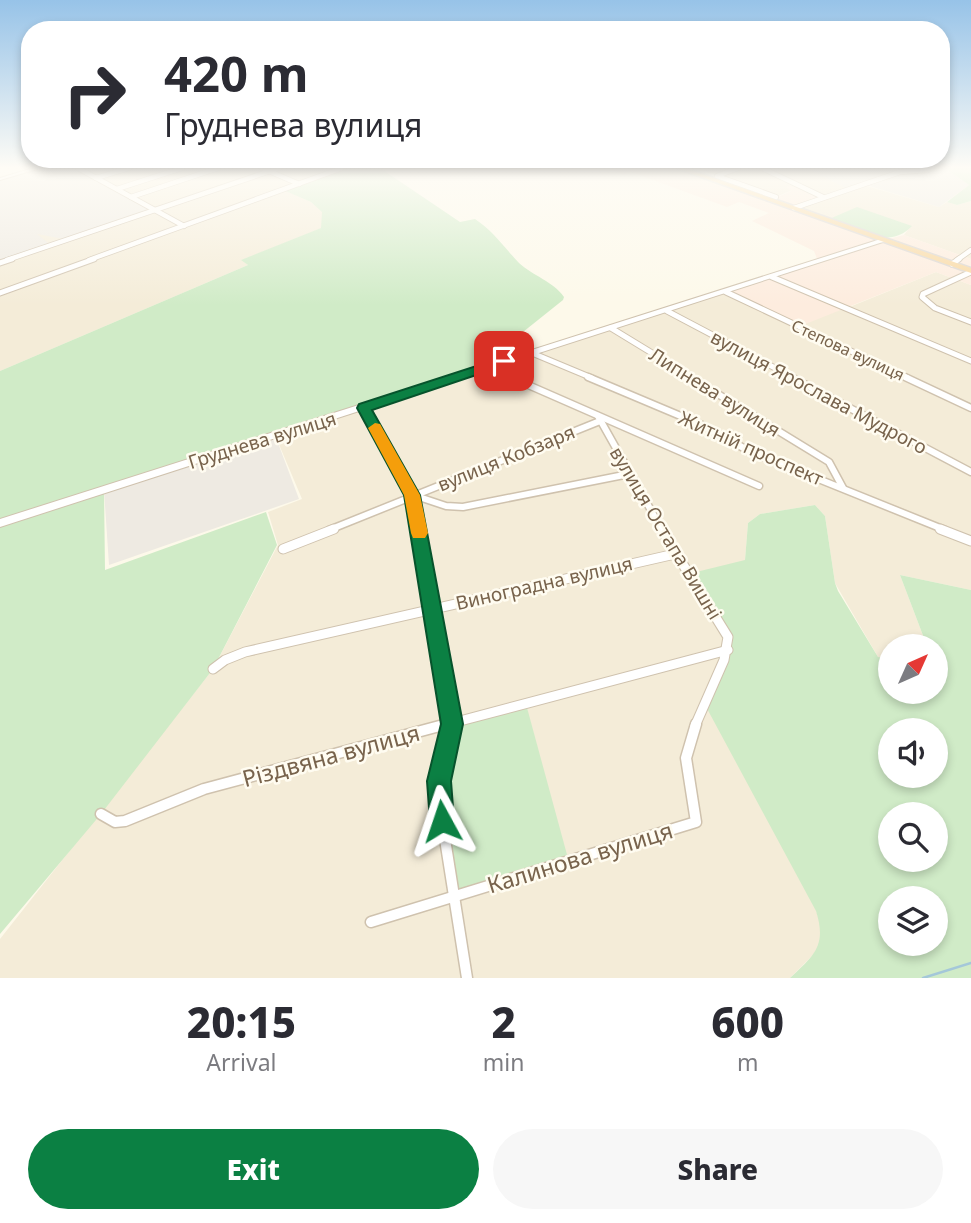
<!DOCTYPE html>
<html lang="en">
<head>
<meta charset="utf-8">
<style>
  body { margin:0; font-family:"Noto Sans",sans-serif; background:#f7f7f7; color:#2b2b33; height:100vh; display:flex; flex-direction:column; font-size:26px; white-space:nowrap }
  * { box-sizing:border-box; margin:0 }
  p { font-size:23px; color:#7c7c81 }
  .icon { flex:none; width:38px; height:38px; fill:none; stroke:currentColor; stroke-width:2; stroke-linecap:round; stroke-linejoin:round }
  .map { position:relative; height:978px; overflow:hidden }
  .panel { display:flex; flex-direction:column; background:#fff; flex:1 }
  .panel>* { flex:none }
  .hud { position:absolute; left:21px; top:21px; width:929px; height:147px; border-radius:28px; box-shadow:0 4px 10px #0003; background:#fff; color:#2b2b33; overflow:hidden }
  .needle { width:46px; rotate:45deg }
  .controls { position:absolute; left:878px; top:634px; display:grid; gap:14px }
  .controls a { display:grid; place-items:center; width:70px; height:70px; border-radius:50%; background:#fff; box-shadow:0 4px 10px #0003; font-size:35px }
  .pin { position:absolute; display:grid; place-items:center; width:60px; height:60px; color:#fff; margin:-30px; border-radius:14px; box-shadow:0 4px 10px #0006 }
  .me { position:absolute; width:77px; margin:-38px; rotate:355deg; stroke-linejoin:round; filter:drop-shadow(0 0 5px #0008) }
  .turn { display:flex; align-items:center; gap:24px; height:147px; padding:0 28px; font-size:32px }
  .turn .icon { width:91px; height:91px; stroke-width:2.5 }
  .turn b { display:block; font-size:49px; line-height:60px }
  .eta { display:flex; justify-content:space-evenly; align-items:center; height:119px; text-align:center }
  .eta b { font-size:42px; font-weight:800; line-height:49px }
  .button { display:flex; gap:14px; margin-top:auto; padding:14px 28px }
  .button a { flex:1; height:80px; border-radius:42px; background:#0b8043; color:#fff; font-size:28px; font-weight:800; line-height:80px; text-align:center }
  .button a+a { background:#f7f7f7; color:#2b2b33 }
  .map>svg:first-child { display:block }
</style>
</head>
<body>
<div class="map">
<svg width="971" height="978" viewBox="0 0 971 978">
  <rect width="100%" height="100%" fill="#fdf9ea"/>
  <g fill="#f4ecd8">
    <path d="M78,168H342L284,190L311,202L323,212L322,228L242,260L248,265L0,371V263Z"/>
    <path d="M697,168H805L939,207L947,202L957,205L971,201V259L904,235L911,226L827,220L794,208L822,197L787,187L792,190L776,197Z"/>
    <path d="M936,272L971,285V590L900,575L927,646H891V659L878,657L835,583L825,516L815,505L760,514L748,523L745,560L729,637L821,926L820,944L813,955L790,978H0V939L213,669L278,545L268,512L302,499L275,435L726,292L842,310Z"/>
  </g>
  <path fill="#fdecde" d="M608,168H679L771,200L791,191L786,187L795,184L823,197L796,208L885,240L904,235L971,259V285L936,272L798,327L726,292L818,261L814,251L752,221L769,213L739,202L727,207L631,172L624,175Z"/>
  <g fill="#eeeae2">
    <path d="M39,168H78L156,210L69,240L37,234L52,246L0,263V179Z"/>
    <path d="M805,168H945L969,185L939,207L863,184L848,189Z"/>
    <path d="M275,435L299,499L109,565L104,490Z"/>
  </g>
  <g fill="#d0ebc7" fill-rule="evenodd">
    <path d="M342,168H380L460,222L475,219C493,231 504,247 519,263C533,276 553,281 564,297L563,300L518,336L516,340L521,356L104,490L105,570L266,512L277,545L213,669L101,814L0,934V371L248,265L241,260L321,228L322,212L311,202L283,190Z"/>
    <path d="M945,168H971V201L957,205L947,202L969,185Z"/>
    <path d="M857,207L912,226C888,251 855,229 827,220Z"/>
    <path d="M815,505L825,516L835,583L838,591L878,657L891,659V691H936V646H927L900,575L971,590V978H790C814,955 827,946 816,911L704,703L730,645L688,574L745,560L748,523L760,514ZM891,730H936V775H891ZM891,814H936V859H891ZM891,898H936V943H891Z"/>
    <path d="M526,704L569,862L452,896L438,795L452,724Z"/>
  </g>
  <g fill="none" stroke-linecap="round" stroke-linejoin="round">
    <path stroke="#a4c7d9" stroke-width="2.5" d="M923,978L971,963"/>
    <defs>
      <g id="minor-far4">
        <path d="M78,168L184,226"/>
        <path d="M262,168L299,184"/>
        <path d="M738,168L717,176L776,197"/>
        <path d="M762,168L823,197"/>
        <path d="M96,178L129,168"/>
        <path d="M117,189L182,168"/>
        <path d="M131,197L218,168"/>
        <path d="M794,208L900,172L928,170"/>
        <path d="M7,260L279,168"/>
        <path d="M89,260L342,168"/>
        <path d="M957,260L971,250"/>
      </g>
      <g id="minor-far3">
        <path d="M0,263L12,259"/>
        <path d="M952,264L959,259"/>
        <path d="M971,272L923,294L922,297L935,308L971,322"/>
        <path d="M772,277L971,361"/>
        <path d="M726,292L908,378"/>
        <path d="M0,293L94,259"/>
        <path d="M667,311L794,378"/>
        <path d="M611,328L693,378"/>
        <path d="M532,353L592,378"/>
        <path d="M488,367L514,378"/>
      </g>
      <g id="minor-far2">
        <path d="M510,377L759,486"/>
        <path d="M588,377L702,425L749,451L945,530"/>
        <path d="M690,377L829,462L843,488"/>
        <path d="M791,377L971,472"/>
        <path d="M905,377L971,408"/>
        <path d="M364,408L412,495L418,530"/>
        <path d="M598,416L662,530"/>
        <path d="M413,495L446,506L463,507L629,474"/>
        <path d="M329,530L600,421"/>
      </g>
      <g id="minor-far1">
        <path d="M418,529L451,726"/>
        <path d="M661,529L728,637L724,660L695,726"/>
        <path d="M940,529L971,541"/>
        <path d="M283,549L334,529"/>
        <path d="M213,669L225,660L245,652L675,554"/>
        <path d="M441,726L728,650"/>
      </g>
      <g id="minor">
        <path d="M452,724L438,795L467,978"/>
        <path d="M101,814L115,822L125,821L204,789L447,724"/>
        <path d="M371,922L696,822L686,758L696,724"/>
      </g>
      <g id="tertiary">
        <path d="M33,168H41L0,180V178Z"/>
        <path d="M884,238L887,240L886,241L0,527V519Z"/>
      </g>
      <path id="trunk" d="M676,168H685L971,268V273Z"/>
    </defs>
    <use href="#minor-far4" stroke="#cfc2ae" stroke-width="6"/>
    <use href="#minor-far3" stroke="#cfc2ae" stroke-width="7"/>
    <use href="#minor-far2" stroke="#cfc2ae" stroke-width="9"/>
    <use href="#minor-far1" stroke="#cfc2ae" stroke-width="11"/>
    <use href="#minor" stroke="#cfc2ae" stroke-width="13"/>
    <use href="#tertiary" stroke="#cfc2ae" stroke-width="2"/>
    <use href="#trunk" stroke="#dcd6d0" stroke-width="3"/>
    <use href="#minor-far4" stroke="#fff" stroke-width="4.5"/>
    <use href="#minor-far3" stroke="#fff" stroke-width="5"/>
    <use href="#minor-far2" stroke="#fff" stroke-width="6"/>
    <use href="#minor-far1" stroke="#fff" stroke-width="9"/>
    <use href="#minor" stroke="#fff" stroke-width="10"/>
    <use href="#tertiary" fill="#fff" fill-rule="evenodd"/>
    <use href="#trunk" fill="#f8d8a2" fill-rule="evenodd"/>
  </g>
  <linearGradient id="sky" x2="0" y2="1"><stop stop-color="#97c3e8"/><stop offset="0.55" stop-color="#fefcf6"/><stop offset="1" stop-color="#fefcf6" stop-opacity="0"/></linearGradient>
  <rect width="971" height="305" fill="url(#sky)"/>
  <path fill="#0b8043" stroke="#07532c" stroke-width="2" d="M504,357L509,359V364L372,410L420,495L463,724L451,781L454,821L450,829L442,833L433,829L430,821L427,781L441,724L404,495L357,408L359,404Z"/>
  <path fill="#f59e0b" d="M375,423L380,424L420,495L428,533L425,538H413L411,533L404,495L368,428Z"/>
  <g text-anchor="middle" stroke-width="5" stroke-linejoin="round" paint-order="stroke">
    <g font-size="16" fill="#78634c" stroke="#fffcf1">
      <text transform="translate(848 350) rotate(25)" y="6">Степова вулиця</text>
    </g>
    <g font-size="19" fill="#78634c" stroke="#fffcf1">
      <text transform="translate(715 392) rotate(32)" y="7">Липнева вулиця</text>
      <text transform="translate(819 392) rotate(28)" y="7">вулиця Ярослава Мудрого</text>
      <text transform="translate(262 440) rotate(-17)" y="7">Груднева вулиця</text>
      <text transform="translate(751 448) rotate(24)" y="7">Житній проспект</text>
      <text transform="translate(506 458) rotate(-22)" y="7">вулиця Кобзаря</text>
      <text transform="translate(666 533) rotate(59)" y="7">вулиця Остапа Вишні</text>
      <text transform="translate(544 583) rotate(-13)" y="7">Виноградна вулиця</text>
    </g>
    <g font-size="23" fill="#78634c" stroke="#fffcf1">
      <text transform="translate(331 756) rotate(-15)" y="8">Різдвяна вулиця</text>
      <text transform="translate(580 858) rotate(-17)" y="8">Калинова вулиця</text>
    </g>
  </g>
</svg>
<div class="controls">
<a><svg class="needle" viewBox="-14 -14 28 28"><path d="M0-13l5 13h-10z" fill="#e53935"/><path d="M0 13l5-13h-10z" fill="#7c7c81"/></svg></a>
<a><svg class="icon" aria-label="sound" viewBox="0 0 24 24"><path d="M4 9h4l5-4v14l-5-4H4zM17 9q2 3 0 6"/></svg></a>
<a><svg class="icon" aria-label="search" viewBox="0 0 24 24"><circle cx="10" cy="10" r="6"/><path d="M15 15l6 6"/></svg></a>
<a><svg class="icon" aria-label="layers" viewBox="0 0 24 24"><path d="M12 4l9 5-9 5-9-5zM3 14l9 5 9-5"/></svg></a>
</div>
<div class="pin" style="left:504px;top:361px;background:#d93025"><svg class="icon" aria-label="arrive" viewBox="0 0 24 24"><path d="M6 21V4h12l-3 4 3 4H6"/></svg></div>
<svg class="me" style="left:442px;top:821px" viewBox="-20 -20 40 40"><path d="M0-17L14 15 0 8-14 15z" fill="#0b8043" stroke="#fff" stroke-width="4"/></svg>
<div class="hud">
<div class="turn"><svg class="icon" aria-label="right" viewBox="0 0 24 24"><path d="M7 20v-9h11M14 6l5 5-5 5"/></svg><div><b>420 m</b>Груднева вулиця</div></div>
</div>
</div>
<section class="panel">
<div class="eta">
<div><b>20:15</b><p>Arrival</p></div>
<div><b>2</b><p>min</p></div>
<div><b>600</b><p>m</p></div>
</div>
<div class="button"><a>Exit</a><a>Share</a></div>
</section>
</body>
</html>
